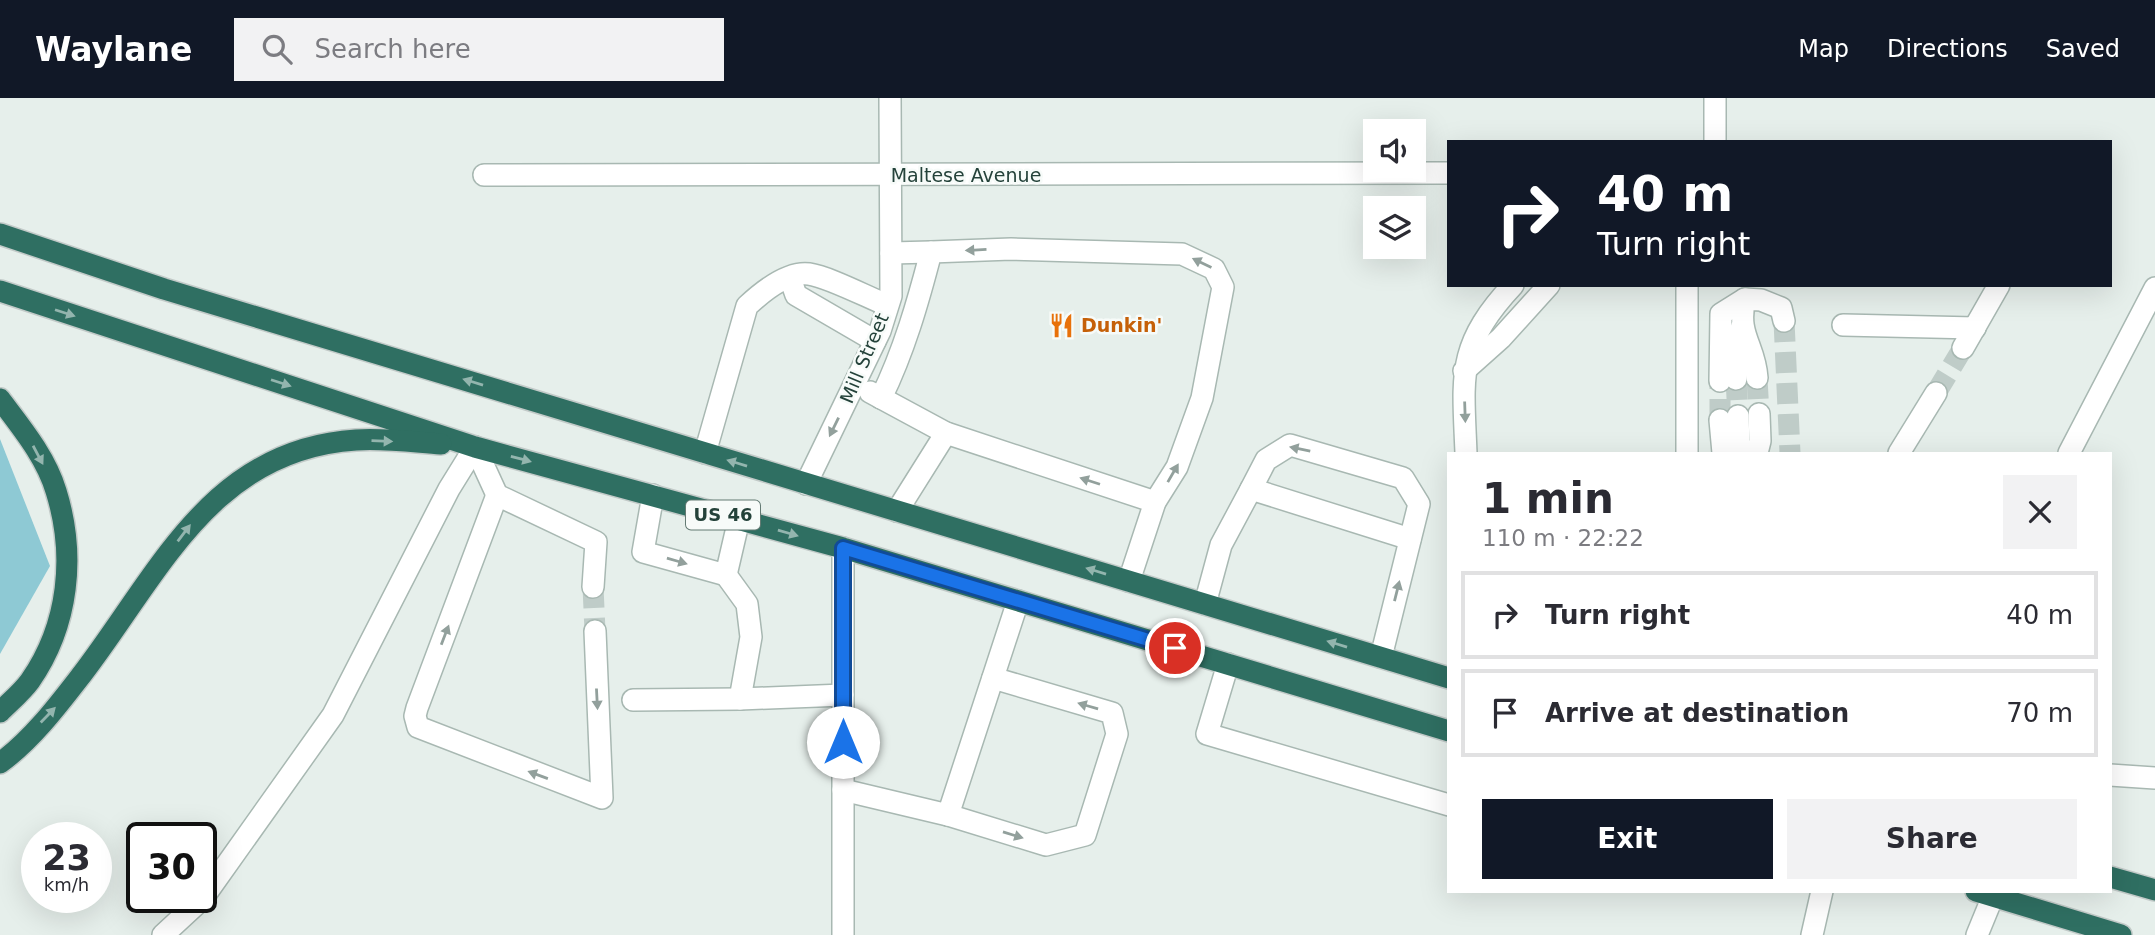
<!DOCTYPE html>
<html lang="en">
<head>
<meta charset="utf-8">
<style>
  body { margin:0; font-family:"DejaVu Sans",sans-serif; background:#f2f2f3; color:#2b2b33; height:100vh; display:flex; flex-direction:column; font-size:26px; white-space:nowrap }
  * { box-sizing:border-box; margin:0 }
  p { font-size:23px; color:#7c7c81 }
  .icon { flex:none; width:38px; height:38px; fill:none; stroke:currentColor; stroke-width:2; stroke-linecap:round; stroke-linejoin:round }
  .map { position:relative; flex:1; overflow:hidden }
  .drawer { position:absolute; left:1447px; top:354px; width:665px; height:441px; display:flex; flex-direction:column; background:#fff; border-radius:0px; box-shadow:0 7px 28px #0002 }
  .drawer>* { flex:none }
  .top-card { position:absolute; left:1447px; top:42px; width:665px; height:147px; border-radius:0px; box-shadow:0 7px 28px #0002; background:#111827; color:#fff; overflow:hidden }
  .tools { position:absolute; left:1363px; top:21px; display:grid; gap:14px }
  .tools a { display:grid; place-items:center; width:63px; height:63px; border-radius:0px; background:#fff; box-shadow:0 7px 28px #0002; font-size:35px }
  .speed { position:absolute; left:21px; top:724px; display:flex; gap:14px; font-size:35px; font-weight:700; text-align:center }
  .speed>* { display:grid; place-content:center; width:91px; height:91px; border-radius:50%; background:#fff; box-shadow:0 7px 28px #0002; line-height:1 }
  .speed small { font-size:18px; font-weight:400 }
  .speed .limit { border:4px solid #111; border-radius:10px; background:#fff; color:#111 }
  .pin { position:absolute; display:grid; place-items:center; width:60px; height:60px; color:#fff; margin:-30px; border:4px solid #fff; border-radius:50%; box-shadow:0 2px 7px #0007 }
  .me { position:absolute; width:77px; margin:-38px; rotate:0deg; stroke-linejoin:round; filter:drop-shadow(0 0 5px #0008) }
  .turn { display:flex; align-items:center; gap:24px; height:147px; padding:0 35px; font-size:32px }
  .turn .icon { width:91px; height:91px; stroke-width:2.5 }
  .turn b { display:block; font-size:49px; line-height:60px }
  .round { display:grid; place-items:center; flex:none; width:74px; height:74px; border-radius:0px; background:#f2f2f3 }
  .summary { display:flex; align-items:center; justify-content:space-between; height:119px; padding:0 35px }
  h1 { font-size:42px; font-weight:700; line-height:52px }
  .action { display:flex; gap:14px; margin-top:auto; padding:14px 35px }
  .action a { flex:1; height:80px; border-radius:0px; background:#111827; color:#fff; font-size:28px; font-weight:700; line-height:80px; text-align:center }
  .action a+a { background:#f2f2f3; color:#2b2b33 }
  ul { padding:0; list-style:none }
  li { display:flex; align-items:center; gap:21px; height:88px; margin:0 14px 10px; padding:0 21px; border:4px solid #e1e1e2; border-radius:0px }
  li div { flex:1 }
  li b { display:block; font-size:26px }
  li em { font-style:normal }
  header { display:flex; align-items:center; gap:42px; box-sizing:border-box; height:98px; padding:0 35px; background:#111827; color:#fff }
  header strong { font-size:33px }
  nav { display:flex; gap:38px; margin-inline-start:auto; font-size:24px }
  .search { width:490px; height:63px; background:#f2f2f3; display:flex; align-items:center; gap:18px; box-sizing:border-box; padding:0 24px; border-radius:0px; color:#7c7c81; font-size:26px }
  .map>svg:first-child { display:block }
</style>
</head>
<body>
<header>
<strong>Waylane</strong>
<div class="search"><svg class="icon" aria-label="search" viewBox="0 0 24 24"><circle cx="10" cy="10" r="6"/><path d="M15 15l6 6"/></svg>Search here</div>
<nav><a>Map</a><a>Directions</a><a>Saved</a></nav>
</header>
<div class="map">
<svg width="2155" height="837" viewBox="0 0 2155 837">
  <rect width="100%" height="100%" fill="#e6efeb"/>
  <path fill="#8ec9d4" d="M0,341L50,468L0,556Z"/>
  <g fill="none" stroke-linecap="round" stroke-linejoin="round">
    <g stroke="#bfccc8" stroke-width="21" stroke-dasharray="21 10" stroke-linecap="butt">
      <path d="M1784,223L1790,355"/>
      <path d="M1757,280L1759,316"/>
      <path d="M1736,281L1738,318"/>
      <path d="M1936,295L1963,250"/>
      <path d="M1720,322V283"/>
      <path d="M593,489L595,533"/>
    </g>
    <defs>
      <g id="minor">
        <path d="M1715,44V0"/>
        <path d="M484,77L1449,75"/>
        <path d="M891,155L931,154"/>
        <path d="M790,180L796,197L875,243"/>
        <path d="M1687,187V355"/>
        <path d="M1843,227L1975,230"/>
        <path d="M1963,250L1999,187"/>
        <path d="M1464,273L1501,240L1549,187"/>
        <path d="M1757,280C1755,247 1736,237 1745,201L1761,202L1781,210L1784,223"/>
        <path d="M1736,281L1741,230"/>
        <path d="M1720,283L1721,216L1745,201"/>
        <path d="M870,294L946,335L1155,404"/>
        <path d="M881,300C904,253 918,204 931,154L1011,151L1182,156L1214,171L1223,189L1202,300L1177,369L1155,404L1129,483"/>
        <path d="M1738,318L1739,345L1744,355"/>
        <path d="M1720,322L1723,355"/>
        <path d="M475,349L497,397L596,444L593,489"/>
        <path d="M705,355L747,208C762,194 787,173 809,176C829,179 867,199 887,207"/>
        <path d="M1466,355C1463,278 1456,248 1513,187"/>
        <path d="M1757,355L1760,343L1759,316"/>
        <path d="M1899,355L1936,295"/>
        <path d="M2069,355L2155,190"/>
        <path d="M806,386L880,233L891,198L890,0"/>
        <path d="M1251,391L1410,441"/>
        <path d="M497,397L417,610L415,618L418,629L602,700L595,533"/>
        <path d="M653,397L643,454L726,477L739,421"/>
        <path d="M897,413L946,335"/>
        <path d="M726,477L747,506L751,539L740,601L843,597"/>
        <path d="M1205,506L1221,447L1251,391L1266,362L1290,347L1403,380L1419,406L1381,559"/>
        <path d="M1228,566L1207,636L1449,707"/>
        <path d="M633,602L740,601"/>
        <path d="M2110,677L2155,680"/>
        <path d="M843,692L948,717L1046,747L1085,737L1117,636L1112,615L993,580"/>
        <path d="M948,717L1018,503"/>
        <path d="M163,837L203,800L333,617L449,391L475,349"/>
        <path d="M843,837V450"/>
        <path d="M1812,837L1822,793"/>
        <path d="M1977,837L1993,798"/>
      </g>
      <g id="highway">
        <path d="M0,136L164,191L1449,580"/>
        <path d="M0,193L475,349L843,450L1449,633"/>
        <path d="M0,301C21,329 46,359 56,393C76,457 69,527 30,583C22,594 10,604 0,614"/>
        <path d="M0,665C32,642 59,606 83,575C160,474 212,351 356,342C384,340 413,344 441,346"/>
        <path d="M2110,779L2155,792"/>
        <path d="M1976,793L2121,837"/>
      </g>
    </defs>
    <use href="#minor" stroke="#a8b8b2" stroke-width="24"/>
    <use href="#highway" stroke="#c2cac8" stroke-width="24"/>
    <use href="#minor" stroke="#fff" stroke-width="21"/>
    <use href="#highway" stroke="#2f6f62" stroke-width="21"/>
  </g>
  <defs><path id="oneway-solid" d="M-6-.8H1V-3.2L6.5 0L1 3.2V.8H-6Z" transform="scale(1.75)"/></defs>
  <g fill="#92a09c">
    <use href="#oneway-solid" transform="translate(976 152) rotate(177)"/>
    <use href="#oneway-solid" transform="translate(1202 165) rotate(-154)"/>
    <use href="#oneway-solid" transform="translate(1465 314) rotate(88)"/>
    <use href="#oneway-solid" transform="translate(834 329) rotate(116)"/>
    <use href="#oneway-solid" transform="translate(1300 351) rotate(-168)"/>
    <use href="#oneway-solid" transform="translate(1173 375) rotate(-60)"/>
    <use href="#oneway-solid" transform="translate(1090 383) rotate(-162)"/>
    <use href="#oneway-solid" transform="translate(677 463) rotate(16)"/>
    <use href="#oneway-solid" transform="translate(1397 493) rotate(-76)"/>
    <use href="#oneway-solid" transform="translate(445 537) rotate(-69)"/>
    <use href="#oneway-solid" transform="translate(597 601) rotate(87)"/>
    <use href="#oneway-solid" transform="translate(1088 608) rotate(-164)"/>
    <use href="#oneway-solid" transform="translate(538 677) rotate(-160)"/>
    <use href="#oneway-solid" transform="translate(1013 737) rotate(17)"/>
  </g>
  <g fill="#93b5ae">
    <use href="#oneway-solid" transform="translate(65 215) rotate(18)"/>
    <use href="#oneway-solid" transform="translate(473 284) rotate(-163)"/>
    <use href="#oneway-solid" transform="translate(281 285) rotate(18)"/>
    <use href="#oneway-solid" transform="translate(382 343) rotate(2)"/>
    <use href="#oneway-solid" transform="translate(38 357) rotate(62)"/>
    <use href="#oneway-solid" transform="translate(521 361) rotate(15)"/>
    <use href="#oneway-solid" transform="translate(737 365) rotate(-163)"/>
    <use href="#oneway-solid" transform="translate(184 435) rotate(-53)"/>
    <use href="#oneway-solid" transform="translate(788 435) rotate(16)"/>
    <use href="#oneway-solid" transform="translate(1096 473) rotate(-163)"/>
    <use href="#oneway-solid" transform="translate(1337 546) rotate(-163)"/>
    <use href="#oneway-solid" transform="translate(48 617) rotate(-46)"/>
  </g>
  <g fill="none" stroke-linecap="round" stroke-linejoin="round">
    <defs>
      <path id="route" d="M843,644V450L1175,550"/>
    </defs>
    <use href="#route" stroke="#114b97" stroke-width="18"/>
    <use href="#route" stroke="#1a73e8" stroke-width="12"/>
  </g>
  <defs>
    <symbol id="restaurant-bare" viewBox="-9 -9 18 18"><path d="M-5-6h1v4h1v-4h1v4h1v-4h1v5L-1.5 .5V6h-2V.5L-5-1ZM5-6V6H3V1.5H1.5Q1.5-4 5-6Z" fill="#e8710a" stroke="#f7fbf9" stroke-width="2.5" paint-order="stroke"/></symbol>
  </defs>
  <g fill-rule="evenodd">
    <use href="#restaurant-bare" x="1044" y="210" width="35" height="35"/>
  </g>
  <g text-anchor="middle" stroke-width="5" stroke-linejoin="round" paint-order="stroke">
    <rect fill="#f7fbf9" stroke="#637a73" stroke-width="2" x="686" y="402.5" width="74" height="29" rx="5"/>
    <g font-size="18" font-weight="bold" fill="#24423a">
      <text x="723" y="423">US 46</text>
    </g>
    <g font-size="19" fill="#24423a" stroke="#f7fbf9">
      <text x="966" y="84">Maltese Avenue</text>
      <text transform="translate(864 260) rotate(-67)" y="7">Mill Street</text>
    </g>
    <g font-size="19" font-weight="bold" fill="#c56008" stroke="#f7fbf9" text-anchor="start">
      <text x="1081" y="234">Dunkin'</text>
    </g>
  </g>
</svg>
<div class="tools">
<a><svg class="icon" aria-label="sound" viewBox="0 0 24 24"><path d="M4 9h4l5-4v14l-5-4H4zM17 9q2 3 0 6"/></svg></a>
<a><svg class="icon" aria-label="layers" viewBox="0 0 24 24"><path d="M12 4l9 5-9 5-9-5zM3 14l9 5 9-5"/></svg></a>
</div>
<div class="speed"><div>23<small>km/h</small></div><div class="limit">30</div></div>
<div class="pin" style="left:1175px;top:550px;background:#d93025"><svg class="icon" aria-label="arrive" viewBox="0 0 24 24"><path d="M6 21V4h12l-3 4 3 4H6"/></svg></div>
<svg class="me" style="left:843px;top:644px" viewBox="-20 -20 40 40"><circle r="19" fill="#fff"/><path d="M0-13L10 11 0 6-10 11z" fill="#1a73e8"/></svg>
<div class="top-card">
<div class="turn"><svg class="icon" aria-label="right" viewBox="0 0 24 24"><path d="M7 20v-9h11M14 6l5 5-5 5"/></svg><div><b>40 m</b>Turn right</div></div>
</div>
<section class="drawer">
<div class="summary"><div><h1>1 min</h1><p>110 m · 22:22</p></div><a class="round"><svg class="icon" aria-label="close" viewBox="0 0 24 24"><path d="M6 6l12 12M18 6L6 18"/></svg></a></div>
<ul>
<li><svg class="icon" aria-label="right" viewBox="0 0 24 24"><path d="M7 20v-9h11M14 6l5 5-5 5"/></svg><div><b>Turn right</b></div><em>40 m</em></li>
<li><svg class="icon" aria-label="arrive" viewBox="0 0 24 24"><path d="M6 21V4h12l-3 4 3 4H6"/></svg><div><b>Arrive at destination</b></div><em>70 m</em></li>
</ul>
<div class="action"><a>Exit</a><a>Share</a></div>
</section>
</div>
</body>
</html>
